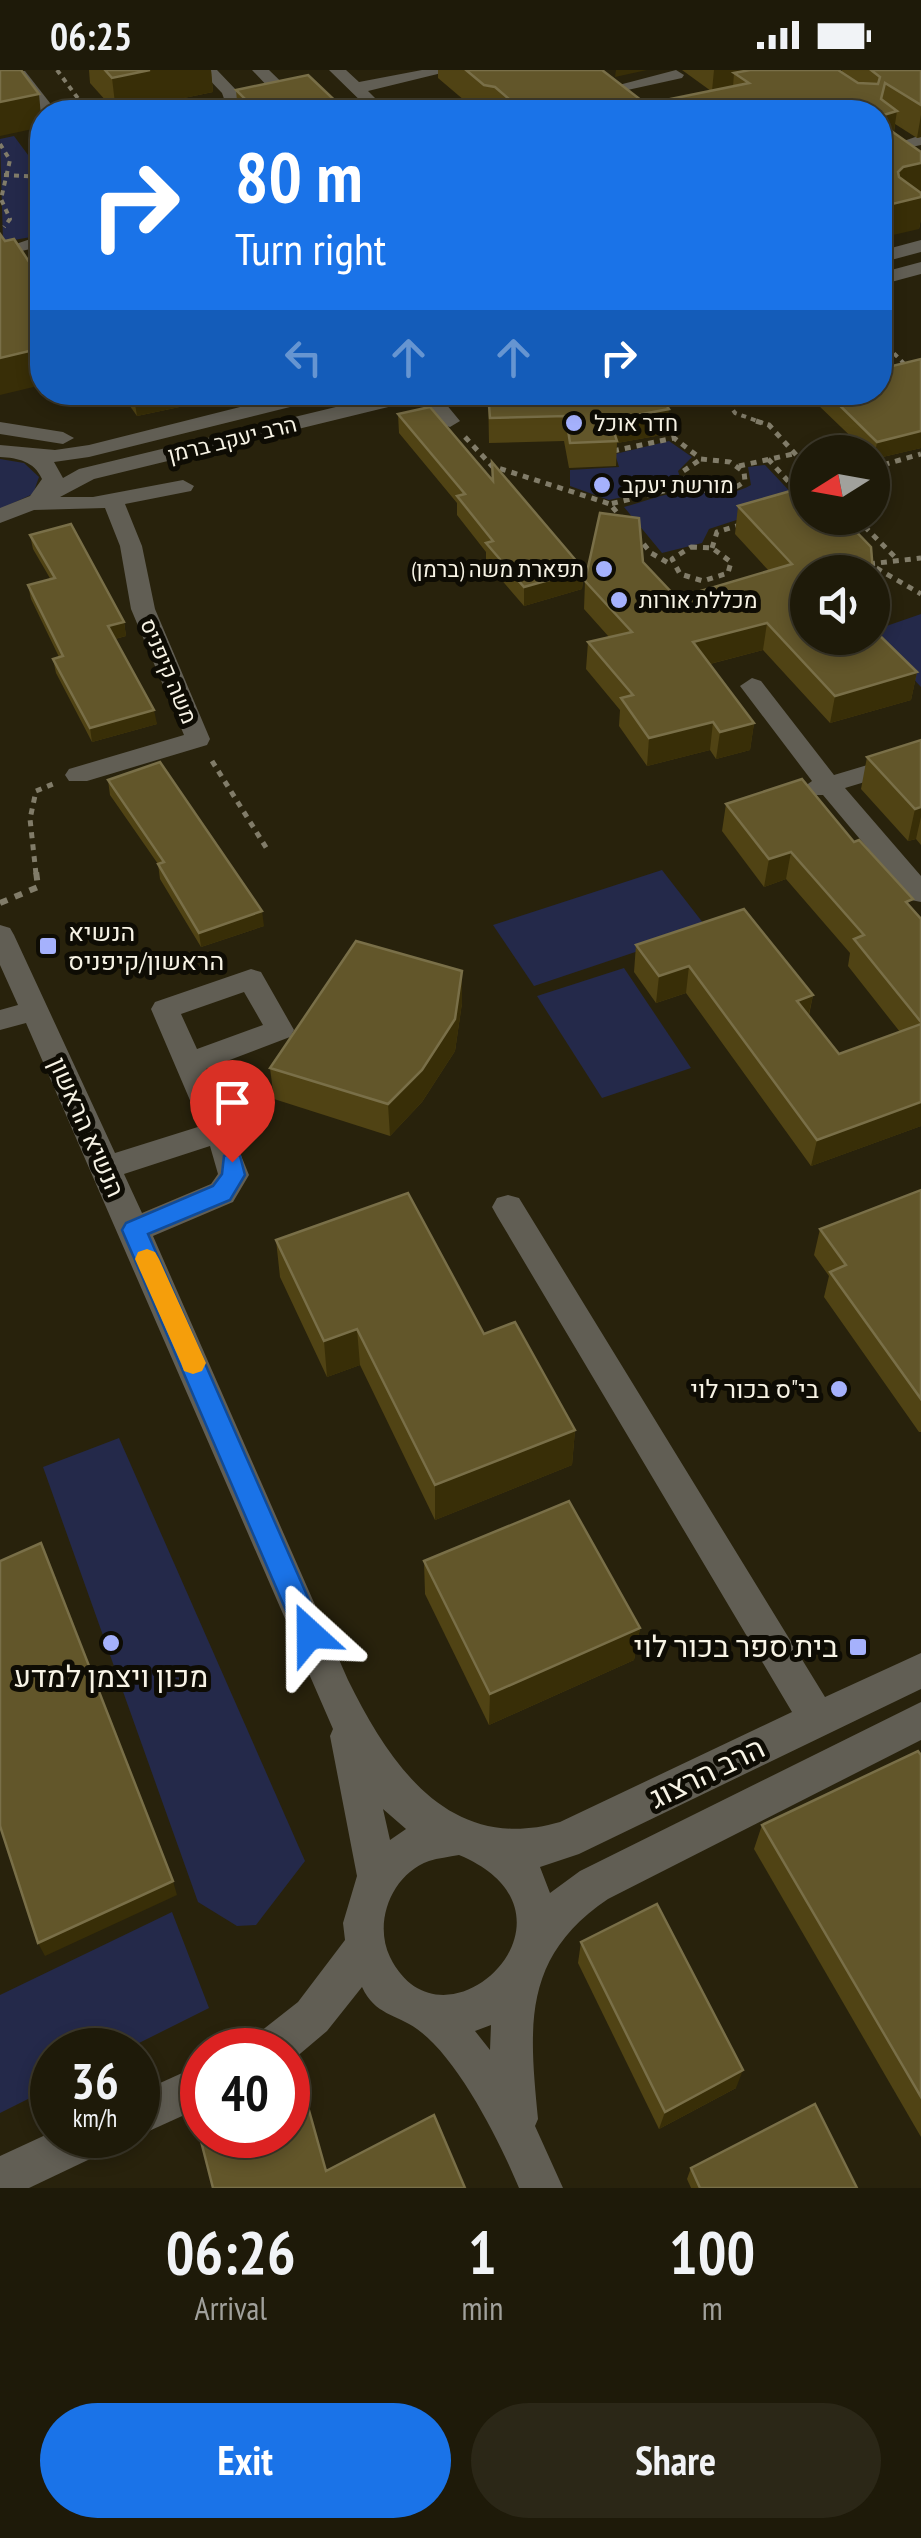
<!DOCTYPE html>
<html lang="en">
<head>
<meta charset="utf-8">
<style>
  body { margin:0; font-family:"PT Sans Narrow",Heebo,sans-serif; background:#2b2717; color:#f1f3f6; height:100vh; display:flex; flex-direction:column; font-size:38px; white-space:nowrap }
  * { box-sizing:border-box; margin:0 }
  p { font-size:32px; color:#a1a19c }
  .icon { flex:none; width:55px; height:55px; fill:none; stroke:currentColor; stroke-width:2; stroke-linecap:round; stroke-linejoin:round }
  .map { position:relative; height:2118px; overflow:hidden }
  .side { display:flex; flex-direction:column; background:#1e1a09; flex:1 }
  .side>* { flex:none }
  .top-card { position:absolute; left:30px; top:30px; width:862px; height:305px; border-radius:40px; box-shadow:0 5px 15px #0003,0 0 0 2px #3c382a; background:#1a73e8; color:#fff; overflow:hidden }
  .needle { width:65px; rotate:259deg }
  .fabs { position:absolute; left:790px; top:365px; display:grid; gap:20px }
  .fabs a { display:grid; place-items:center; width:100px; height:100px; border-radius:50%; background:#1e1a09; box-shadow:0 5px 15px #0003,0 0 0 2px #3c382a; font-size:50px }
  .speed { position:absolute; left:30px; top:1958px; display:flex; gap:20px; font-size:50px; font-weight:700; text-align:center }
  .speed>* { display:grid; place-content:center; width:130px; height:130px; border-radius:50%; background:#1e1a09; box-shadow:0 5px 15px #0003,0 0 0 2px #3c382a; line-height:1 }
  .speed small { font-size:25px; font-weight:400 }
  .speed .limit { border:15px solid #d22; background:#fff; color:#111 }
  .pin { position:absolute; display:grid; place-items:center; width:85px; height:85px; color:#fff; margin:-102px -42px; border-radius:50% 50% 50% 0; rotate:-45deg; box-shadow:0 0 10px #0007 }
  .pin .icon { rotate:45deg }
  .me { position:absolute; width:110px; margin:-55px; rotate:336deg; stroke-linejoin:round; filter:drop-shadow(0 0 8px #0008) }
  .turn { display:flex; align-items:center; gap:35px; height:210px; padding:0 40px; font-size:45px }
  .turn .icon { width:130px; height:130px; stroke-width:2.5 }
  .turn b { display:block; font-size:70px; line-height:85px }
  .lanes { display:flex; align-items:center; height:95px; padding:0 40px; background:#0003; justify-content:center; gap:50px; direction:ltr }
  .lanes .off { opacity:.35 }
  .eta { display:flex; justify-content:space-evenly; align-items:center; height:170px; text-align:center }
  .eta b { font-size:60px; font-weight:700; line-height:70px }
  .button { display:flex; gap:20px; margin-top:auto; padding:20px 40px }
  .button a { flex:1; height:115px; border-radius:60px; background:#1a73e8; color:#fff; font-size:40px; font-weight:700; line-height:115px; text-align:center }
  .button a+a { background:#2b2717; color:#f1f3f6 }
  .status { display:flex; justify-content:space-between; align-items:center; height:70px; padding:0 50px; background:#1e1a09; direction:ltr }
  .status svg { height:28px; fill:currentColor }
  .map>svg:first-child { display:block }
</style>
</head>
<body>
<div class="status"><b>06:25</b><svg viewBox="0 0 49 12"><path d="M0 12V9h3v3zM5 12V6h3v6zM10 12V3h3v9zM15 12V0h3v12zM26 1h20v11H26zM47 4h2v5h-2z"/></svg></div>
<div class="map">
<svg width="921" height="2118" viewBox="0 0 921 2118">
  <rect width="100%" height="100%" fill="#28220c"/>
  <g fill="#24294a">
    <path d="M14,66L31,89L42,86V165L3,172L0,69Z"/>
    <path d="M669,371L692,387L678,401L682,414L609,430L570,416V400L619,397L615,384Z"/>
    <path d="M0,389L24,393L39,407L33,424L0,439Z"/>
    <path d="M765,395L798,430L709,459L702,473L662,483L624,437C643,432 669,421 688,422C713,423 727,428 751,415L748,397Z"/>
    <path d="M921,544V617L873,566L872,561Z"/>
    <path d="M662,800L707,858L534,916L493,855Z"/>
    <path d="M624,898L691,998L602,1028L537,926Z"/>
    <path d="M119,1368L305,1791L256,1855L237,1856L198,1832L43,1397Z"/>
    <path d="M172,1842L209,1938L125,1980H52V2017L0,2043V1925Z"/>
  </g>
  <g fill="none" stroke-linecap="round" stroke-linejoin="round">
    <g stroke="#817c69" stroke-width="4" stroke-dasharray="5 5" stroke-linecap="butt">
      <path d="M57,0L88,42"/>
      <path d="M0,74L10,90L1,129L10,149L4,157"/>
      <path d="M4,105L42,107"/>
      <path d="M880,269L921,311"/>
      <path d="M750,322L734,329L731,337L735,343L763,353"/>
    </g>
    <g stroke="#817c69" stroke-width="5" stroke-dasharray="6 6" stroke-linecap="butt">
      <path d="M756,351L769,355L808,398"/>
      <path d="M465,367L492,396L610,434"/>
      <path d="M613,381L674,368L700,388"/>
      <path d="M701,389L730,392L744,402L745,411C725,427 703,425 683,409L682,402Z"/>
      <path d="M768,389L808,433"/>
      <path d="M739,396L793,384"/>
      <path d="M872,398L921,384"/>
      <path d="M856,448L897,489"/>
      <path d="M624,451L610,434L689,415"/>
      <path d="M636,465L651,483L672,495"/>
      <path d="M691,477L712,478L731,492L728,503L703,511L680,504L672,489Z"/>
      <path d="M712,478L717,462L743,454"/>
      <path d="M866,492L921,524"/>
      <path d="M869,494L921,488"/>
      <path d="M212,691L267,779"/>
      <path d="M36,804L30,749L36,721L53,714"/>
    </g>
    <path stroke="#817c69" stroke-width="6" stroke-dasharray="8 8" stroke-linecap="butt" d="M0,833L38,817L36,801"/>
    <g fill="#615e54" fill-rule="evenodd">
      <path d="M200,0H217L238,22L240,40H228L222,23Z"/>
      <path d="M252,0H269L299,29V37H287Z"/>
      <path d="M329,0H346L359,12L422,0H454L368,21L389,42H372Z"/>
      <path d="M676,0L684,5L682,8L623,21L615,16Z"/>
      <path d="M13,1H25L57,42L42,45L11,4Z"/>
      <path d="M921,65V75L907,78L898,73Z"/>
      <path d="M42,165V176L22,181L13,175Z"/>
      <path d="M921,170V182L880,193V181Z"/>
      <path d="M921,192V204L880,215V203Z"/>
      <path d="M300,322H337L334,326L89,387L54,392L63,408L79,399L398,322H436L460,351L450,357L443,355L417,330L94,409L60,427H93L183,410L194,416L191,421L125,434L142,476L155,539L210,669L207,675L87,711H69L65,705L69,699L184,665L131,539L120,476L105,438L34,440L0,453V438L30,426L42,409C34,391 18,388 0,387V375L55,380L89,375Z"/>
      <path d="M0,352L63,362L74,368L63,374L0,364Z"/>
      <path d="M752,608L761,611L834,705L921,679V695L845,718L921,806V832L911,830L823,725H805L801,719L812,711L740,616Z"/>
      <path d="M0,855L10,858L14,865L115,1083L201,1056L151,939L155,932L251,899L261,902L294,960L290,967L206,999L249,1105L233,1132L153,1166L348,1610C391,1697 450,1784 560,1752L792,1642L497,1146L492,1137L497,1128L508,1125L519,1128L825,1627L921,1583V1619L579,1784L540,1797L550,1823L580,1801L921,1632V1670L608,1829C522,1887 529,1956 538,2049L535,2056L563,2118H519C500,2072 458,1988 417,1959C396,1944 375,1945 362,1917L327,1961L288,1994V1980H250L256,1965L298,1932L345,1870L343,1853L357,1806L330,1666L333,1659L26,953L0,960V940L18,935L0,895ZM244,922L263,955L197,979L181,944ZM210,1076L218,1104L211,1114L142,1143L124,1104ZM383,1739L406,1759L390,1770ZM459,1785C601,1844 443,1995 390,1887C373,1852 392,1804 429,1791C438,1788 449,1787 459,1785ZM491,1955L490,1980L475,1961Z"/>
      <path d="M202,1994V2037L138,2066L135,2065L138,2023Z"/>
      <path d="M52,2062L116,2065L109,2080L29,2118H0V2086Z"/>
    </g>
  </g>
  <g fill="#504314">
    <path d="M89,0H211L213,22L116,42L90,13Z"/>
    <path d="M438,0H602L646,34L711,21L682,0H838L841,2L842,0H921V67L917,68L895,54L894,63L921,82V149L919,159L880,42H478L438,8Z"/>
    <path d="M236,20L347,42H238Z"/>
    <path d="M921,289V378L874,389L872,382H867L815,332L816,322H880Z"/>
    <path d="M120,322H241V324L137,346Z"/>
    <path d="M488,322L667,364L617,373L616,396L569,398L564,371L489,373Z"/>
    <path d="M398,344L492,410V392L584,500L582,519L524,536L486,492V482L457,445V433L399,363Z"/>
    <path d="M738,436L808,502L917,602L911,630L830,653L763,580L710,594L754,653L750,680L716,689L710,680L647,696L619,656L620,640L586,599L588,572L609,567L584,539L585,511L643,492L677,528L769,501L735,464Z"/>
    <path d="M30,465L124,552L126,566L115,569L157,654L92,672L56,603L53,589L59,587L31,529L28,515L51,510L33,479Z"/>
    <path d="M921,670V775L916,769L908,771L861,719L867,687Z"/>
    <path d="M108,710L264,856L201,877L160,809L158,794L110,725Z"/>
    <path d="M726,734L854,772L921,849V1056L811,1096L686,923L656,933L634,902L636,875L813,925L809,945L839,984L900,962L848,896L850,883L786,809L764,817L722,761Z"/>
    <path d="M462,933L455,981L422,1032L390,1066L274,1029L270,998Z"/>
    <path d="M921,1120V1362H919L824,1227L829,1206L814,1185L820,1159Z"/>
    <path d="M276,1170L484,1264L575,1360L572,1395L435,1450L360,1295L327,1307L280,1207Z"/>
    <path d="M424,1491L640,1558L634,1590L489,1655L425,1524Z"/>
    <path d="M921,1685V2067L754,1779L762,1755Z"/>
    <path d="M581,1872L736,2018L659,2059L578,1893Z"/>
    <path d="M691,2098L857,2118H691L687,2109Z"/>
  </g>
  <g fill="#382e07">
    <path d="M150,0H211L213,22L116,42L112,8Z"/>
    <path d="M616,0H647L615,7Z"/>
    <path d="M714,0H815L734,3L733,17L712,21Z"/>
    <path d="M39,24L42,57L0,66V32Z"/>
    <path d="M897,41L892,73L880,77V46Z"/>
    <path d="M921,45V67L917,68Z"/>
    <path d="M921,93V149L919,159L880,168V137L898,102L903,97Z"/>
    <path d="M42,278V315L0,325V288Z"/>
    <path d="M133,322H241V324L137,346Z"/>
    <path d="M669,339L667,364L617,373L610,350Z"/>
    <path d="M921,361V378L874,389L877,372Z"/>
    <path d="M584,500L582,519L524,536V517Z"/>
    <path d="M124,552L126,566L110,570L108,556Z"/>
    <path d="M767,553L763,580L690,599L693,572Z"/>
    <path d="M917,602L911,630L830,653L835,626Z"/>
    <path d="M154,640L157,654L92,672L90,658Z"/>
    <path d="M713,652L710,680L647,696L649,668Z"/>
    <path d="M754,653L750,680L716,689L720,662Z"/>
    <path d="M921,737V747L916,769L908,771L915,739Z"/>
    <path d="M791,782L786,809L764,817L769,789Z"/>
    <path d="M262,841L264,856L201,877L199,863Z"/>
    <path d="M689,896L686,923L656,933L659,906Z"/>
    <path d="M462,901V933L455,981L422,1032L390,1066L388,1034Z"/>
    <path d="M813,925L807,952L797,931Z"/>
    <path d="M921,1032V1056L811,1096L817,1070Z"/>
    <path d="M357,1259L360,1295L327,1307L324,1271Z"/>
    <path d="M575,1360L572,1395L435,1450V1415Z"/>
    <path d="M640,1558L634,1590L489,1655L490,1624Z"/>
    <path d="M173,1811L177,1825L45,1886L38,1873Z"/>
    <path d="M743,2000L736,2018L659,2059L665,2042Z"/>
  </g>
  <g fill="#62562a" stroke="#796f48" stroke-width="2.5">
    <path d="M0,0H21L39,24L0,32Z"/>
    <path d="M105,0H150L112,8Z"/>
    <path d="M466,0H602L646,34L749,13L734,3L750,0H838L858,13L878,14L880,7L871,0H921V35L885,13L881,29L897,41L880,46V42H524L495,17L484,15Z"/>
    <path d="M308,5L347,42H258L236,20Z"/>
    <path d="M880,53L921,82V93L903,97L898,102L899,107L921,123V127L880,137Z"/>
    <path d="M0,164L5,171L14,169L41,210L37,211L42,219V278L0,288Z"/>
    <path d="M921,289V361L877,372L826,322H880V299Z"/>
    <path d="M488,322H658L669,339L610,350L617,371L570,373L566,346L490,348Z"/>
    <path d="M430,337L493,411L492,392L584,500L524,517L486,473L493,471L457,426L465,424L398,344Z"/>
    <path d="M808,416V448H843L871,477L873,502H808V568H872V558L917,602L835,626L767,553L693,572L754,653L720,662L713,652L649,668L621,628L633,625L588,572L632,562L585,511L600,443L639,448L643,492L677,528L792,494L738,436Z"/>
    <path d="M71,454L124,552L108,556L154,640L90,658L53,589L63,586L28,515L55,508L30,465Z"/>
    <path d="M921,670V737L915,739L867,687Z"/>
    <path d="M160,692L262,841L199,863L158,794L164,792L108,710Z"/>
    <path d="M802,709L854,772L859,770L913,829L906,832L921,849V952L854,869L864,865L791,782L769,789L726,734Z"/>
    <path d="M744,839L813,925L797,931L839,984L921,954V1032L817,1070L689,896L659,906L636,875Z"/>
    <path d="M356,871L462,901L455,949L422,1000L388,1034L270,998Z"/>
    <path d="M921,1120V1329L830,1202L846,1195L820,1159Z"/>
    <path d="M408,1123L484,1264L515,1252L575,1360L435,1415L357,1259L324,1271L276,1170Z"/>
    <path d="M569,1431L640,1558L490,1624L424,1491Z"/>
    <path d="M41,1473L173,1811L38,1873L0,1756V1491Z"/>
    <path d="M918,1681L921,1685V2027L762,1755Z"/>
    <path d="M657,1834L743,2000L665,2042L581,1872Z"/>
    <path d="M294,1987L326,2101L434,2045L465,2118H213L190,2028L202,2024V2065H288V1990Z"/>
    <path d="M815,2034L857,2118H700L691,2098Z"/>
  </g>
  <path fill="#1a73e8" stroke="#114b97" stroke-width="2.5" d="M232,1083L240,1086L245,1105L230,1130L148,1164L324,1564L320,1573L310,1577L300,1573L122,1160L126,1153L213,1116L222,1104L224,1086Z"/>
  <path fill="#f59e0b" d="M147,1179L155,1182L159,1189L206,1293L202,1301L193,1304L184,1301L181,1293L135,1189L138,1182Z"/>
  <g fill="#a5b1fc" stroke="#0e0c04" stroke-width="4">
    <circle cx="574" cy="353" r="10"/>
    <circle cx="602" cy="415" r="10"/>
    <circle cx="604" cy="499" r="10"/>
    <circle cx="619" cy="530" r="10"/>
    <rect x="38" y="866" width="20" height="20" rx="5"/>
    <circle cx="839" cy="1319" r="10"/>
    <circle cx="111" cy="1573" r="10"/>
    <rect x="848" y="1567" width="20" height="20" rx="5"/>
  </g>
  <g text-anchor="middle" stroke-width="10" stroke-linejoin="round" paint-order="stroke">
    <g font-size="22" fill="#f7f3e5" stroke="#0e0c04" text-anchor="start">
      <text x="594" y="361">חדר אוכל</text>
      <text x="622" y="423">מורשת יעקב</text>
      <text x="584" y="507" text-anchor="end">תפארת משה (ברמן)</text>
      <text x="639" y="538">מכללת אורות</text>
    </g>
    <g font-size="22" fill="#f7f3e5" stroke="#0e0c04">
      <text transform="translate(232 369) rotate(-14)" y="8">הרב יעקב ברמן</text>
      <text transform="translate(169 601) rotate(67)" y="8">משה קיפניס</text>
    </g>
    <g font-size="25" fill="#f7f3e5" stroke="#0e0c04" text-anchor="start">
      <text x="68" y="871">הנשיא<tspan x="68" dy="29">הראשון/קיפניס</tspan></text>
      <text x="819" y="1328" text-anchor="end">בי"ס בכור לוי</text>
    </g>
    <g font-size="25" fill="#f7f3e5" stroke="#0e0c04">
      <text transform="translate(87 1057) rotate(66)" y="9">הנשיא הראשון</text>
    </g>
    <g font-size="30" fill="#f7f3e5" stroke="#0e0c04" text-anchor="end">
      <text x="838" y="1587">בית ספר בכור לוי</text>
      <text x="111" y="1617" text-anchor="middle">מכון ויצמן למדע</text>
    </g>
    <g font-size="30" fill="#f7f3e5" stroke="#0e0c04">
      <text transform="translate(707 1703) rotate(-26)" y="10">הרב הרצוג</text>
    </g>
  </g>
</svg>
<div class="fabs">
<a><svg class="needle" viewBox="-14 -14 28 28"><path d="M0-13l5 13h-10z" fill="#e53935"/><path d="M0 13l5-13h-10z" fill="#a1a19c"/></svg></a>
<a><svg class="icon" aria-label="sound" viewBox="0 0 24 24"><path d="M4 9h4l5-4v14l-5-4H4zM17 9q2 3 0 6"/></svg></a>
</div>
<div class="speed"><div>36<small>km/h</small></div><div class="limit">40</div></div>
<div class="pin" style="left:232px;top:1092px;background:#d93025"><svg class="icon" aria-label="arrive" viewBox="0 0 24 24"><path d="M6 21V4h12l-3 4 3 4H6"/></svg></div>
<svg class="me" style="left:310px;top:1564px" viewBox="-20 -20 40 40"><path d="M0-17L14 15 0 8-14 15z" fill="#1a73e8" stroke="#fff" stroke-width="4"/></svg>
<div class="top-card">
<div class="turn"><svg class="icon" aria-label="right" viewBox="0 0 24 24"><path d="M7 20v-9h11M14 6l5 5-5 5"/></svg><div><b>80 m</b>Turn right</div></div>
<div class="lanes"><svg class="icon off" aria-label="left" viewBox="0 0 24 24"><path d="M17 20v-9H6M10 6l-5 5 5 5"/></svg><svg class="icon off" aria-label="ahead" viewBox="0 0 24 24"><path d="M12 20V5M6 11l6-6 6 6"/></svg><svg class="icon off" aria-label="ahead" viewBox="0 0 24 24"><path d="M12 20V5M6 11l6-6 6 6"/></svg><svg class="icon" aria-label="right" viewBox="0 0 24 24"><path d="M7 20v-9h11M14 6l5 5-5 5"/></svg></div>
</div>
</div>
<section class="side">
<div class="eta">
<div><b>06:26</b><p>Arrival</p></div>
<div><b>1</b><p>min</p></div>
<div><b>100</b><p>m</p></div>
</div>
<div class="button"><a>Exit</a><a>Share</a></div>
</section>
</body>
</html>
